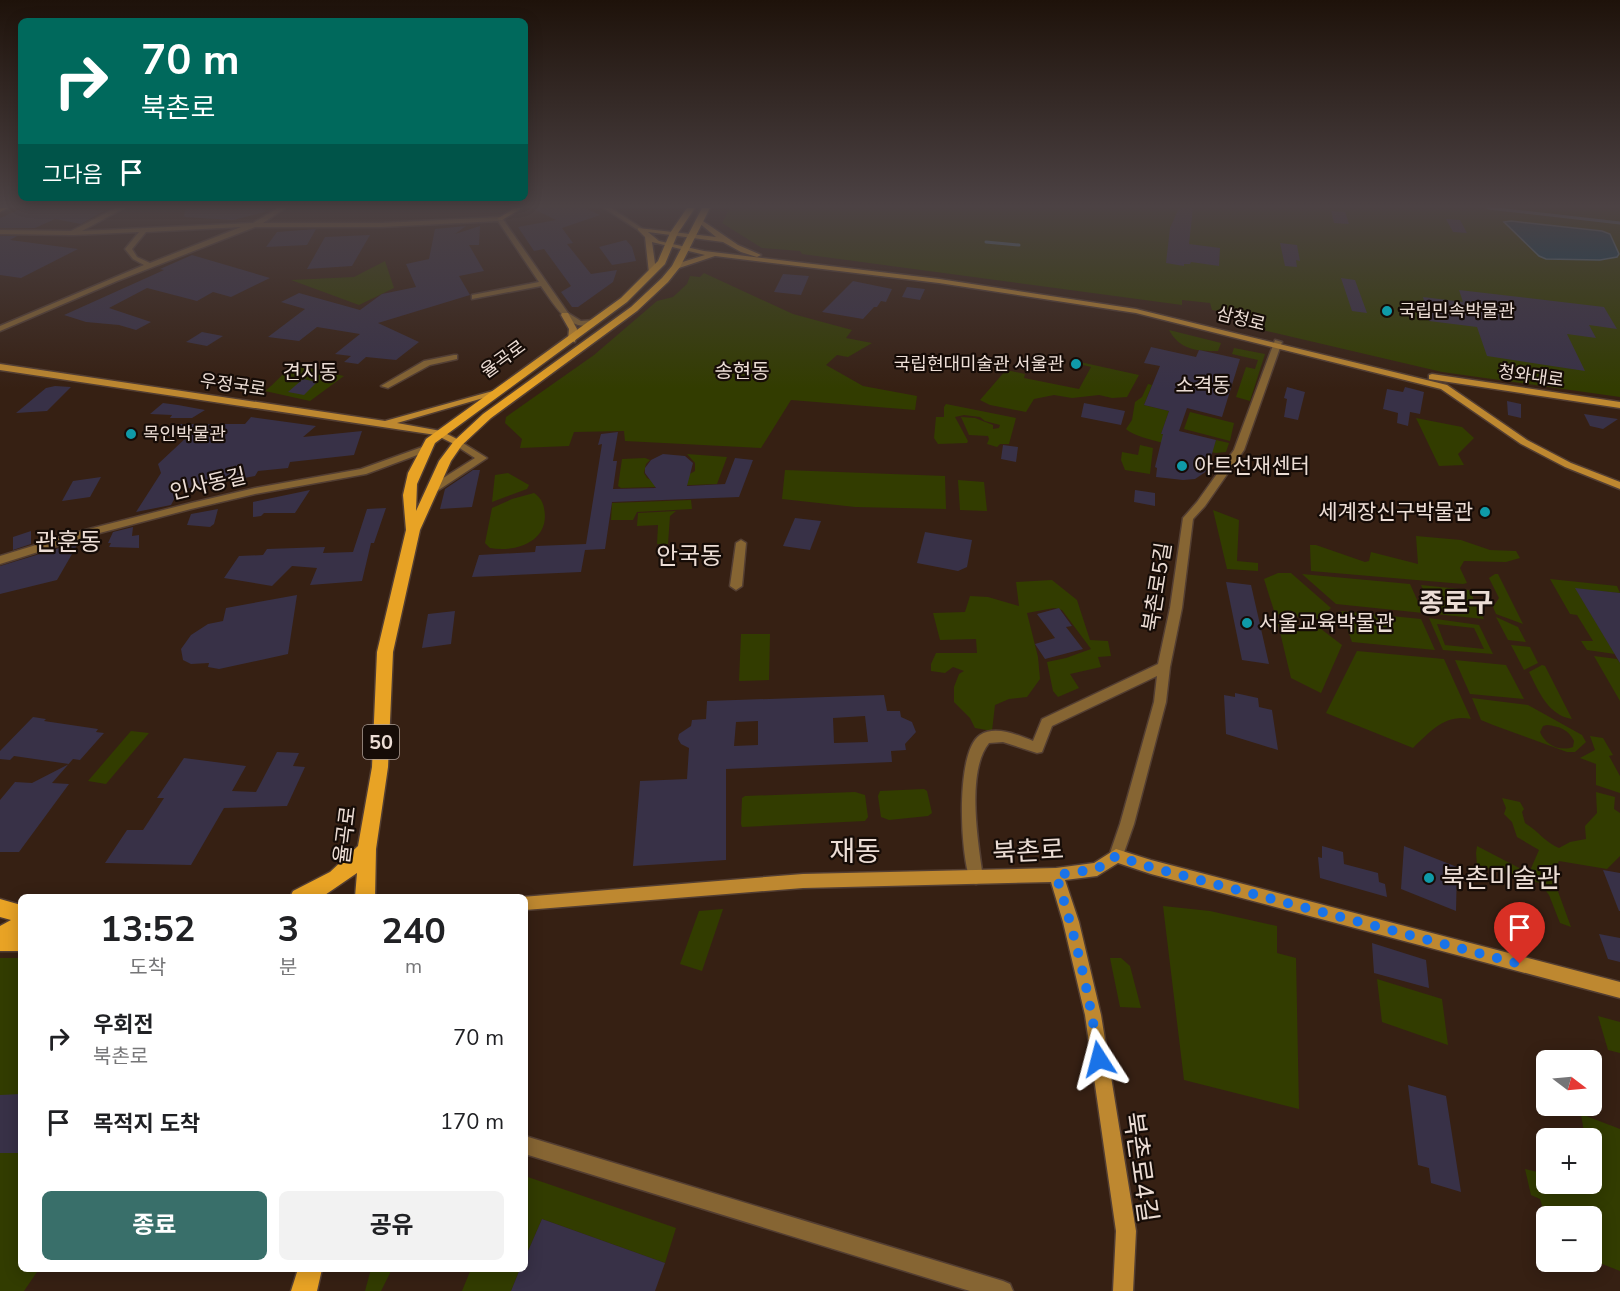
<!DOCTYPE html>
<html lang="ko">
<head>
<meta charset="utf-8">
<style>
  body { margin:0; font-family:"Nunito Sans","Noto Sans KR",sans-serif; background:#f2f2f2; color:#202124; height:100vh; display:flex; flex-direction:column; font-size:22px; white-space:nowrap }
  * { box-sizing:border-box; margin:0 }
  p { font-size:20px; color:#757577 }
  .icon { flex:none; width:33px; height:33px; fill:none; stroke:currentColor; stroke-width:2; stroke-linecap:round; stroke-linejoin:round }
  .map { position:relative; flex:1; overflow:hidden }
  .panel { position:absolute; left:18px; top:894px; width:510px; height:378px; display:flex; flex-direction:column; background:#fff; border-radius:9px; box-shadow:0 3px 15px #0003 }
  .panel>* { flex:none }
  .banner { position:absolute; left:18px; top:18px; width:510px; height:183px; border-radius:9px; box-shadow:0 3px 15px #0003; background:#00695c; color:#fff; overflow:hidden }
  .needle { width:39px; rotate:106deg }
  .tools { position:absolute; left:1536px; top:1050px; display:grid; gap:12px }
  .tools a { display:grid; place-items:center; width:66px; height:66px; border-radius:9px; background:#fff; box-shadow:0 3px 15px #0003; font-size:30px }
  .pin { position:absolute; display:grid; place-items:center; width:51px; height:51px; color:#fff; margin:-62px -26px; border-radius:50% 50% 50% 0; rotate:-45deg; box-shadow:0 0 6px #0007 }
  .pin .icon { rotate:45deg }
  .me { position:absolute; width:66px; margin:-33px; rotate:351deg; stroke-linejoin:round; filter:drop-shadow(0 0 4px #0008) }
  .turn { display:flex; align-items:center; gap:21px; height:126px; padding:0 24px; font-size:27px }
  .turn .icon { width:78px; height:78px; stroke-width:2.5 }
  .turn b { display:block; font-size:42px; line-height:51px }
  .then { display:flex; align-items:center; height:57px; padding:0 24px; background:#0003; gap:12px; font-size:22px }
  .eta { display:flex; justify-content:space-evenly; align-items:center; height:102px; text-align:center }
  .eta b { font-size:36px; font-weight:700; line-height:42px }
  .primary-button { display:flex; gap:12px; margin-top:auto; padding:12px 24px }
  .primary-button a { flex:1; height:69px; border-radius:9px; background:#396f6a; color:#fff; font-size:24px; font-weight:700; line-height:69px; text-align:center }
  .primary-button a+a { background:#f2f2f2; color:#202124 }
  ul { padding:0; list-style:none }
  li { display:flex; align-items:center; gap:18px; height:84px; padding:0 24px }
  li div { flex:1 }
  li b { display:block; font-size:22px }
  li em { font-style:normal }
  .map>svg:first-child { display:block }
</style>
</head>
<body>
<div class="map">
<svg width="1620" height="1291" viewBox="0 0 1620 1291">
  <rect width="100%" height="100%" fill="#362013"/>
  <g fill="#323c00" fill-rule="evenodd">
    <path d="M730,208H1620V397L1442,372L1258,329L1257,317L1212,310L1210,303L1182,300V305L802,254L800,251L762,248L722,223Z"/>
    <path d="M385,261L394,288L359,305L291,280L354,277Z"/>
    <path d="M704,273L793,314L852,330L846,338L872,343L848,357L837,355L826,365L863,386L917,396L915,410L791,400L761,448L625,441L624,431L574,432L569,446L520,448L522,439L505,423L506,417L594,355L657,301L673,297L687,284L690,276L700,277Z"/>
    <path d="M1169,330L1221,343L1218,351C1196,351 1180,350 1169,330Z"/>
    <path d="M1234,348L1265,354L1250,401L1236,397L1246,367L1255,369L1258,360L1232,354Z"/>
    <path d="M1080,362L1139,375L1127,397L1112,398L1099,395L1072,398L1054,395L1034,399L1026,412L990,405L980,400L1006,370L1025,374L1024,378L1079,389L1091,367L1079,364Z"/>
    <path d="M294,365L344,376L310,401L265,391C276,383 283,372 294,365Z"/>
    <path d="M1148,384L1152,385L1144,405L1169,411L1161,434L1214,445L1216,440L1229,443L1226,452L1216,453C1197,449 1138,441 1126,429L1132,420L1135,402L1142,397Z"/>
    <path d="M946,404L1016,418L1009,444H1000L997,447L987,444L989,439L988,436L969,435L961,417L975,418L993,425V429L999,428L1000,425L985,421L980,417L964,415L955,417L968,441L967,443L938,444L934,438L936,417H944V407Z"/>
    <path d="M1190,412L1234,423L1230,441L1184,429Z"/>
    <path d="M1416,418L1462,427L1474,438L1458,454L1464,465L1439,466Z"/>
    <path d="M1140,445L1153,448L1150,474L1125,470L1121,460L1122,452L1138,455Z"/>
    <path d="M687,454L727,457L717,484L668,486L695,471V463Z"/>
    <path d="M645,458L650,460L646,464L644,473L647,478L657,483L655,487L621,488L618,486L622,459Z"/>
    <path d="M785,470L945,476L946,509L855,507L782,499Z"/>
    <path d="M508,473L529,485L527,489L492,502L495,475Z"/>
    <path d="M958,480L984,482L987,511L960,510Z"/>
    <path d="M534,493C540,497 543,502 544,508C551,541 516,553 490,548L485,543L492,508L512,499Z"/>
    <path d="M691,500L692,509L637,512L633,520H611L612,503Z"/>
    <path d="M1213,510L1239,520L1237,561L1258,563V571L1227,569Z"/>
    <path d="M676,511L670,516L668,544H657L658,525L637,526L638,513Z"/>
    <path d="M1416,536L1461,540L1490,550L1516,551L1520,558L1506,562L1464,561L1460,568L1467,583L1463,584L1311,571L1310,545H1316L1365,562L1369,561L1371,552L1418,564Z"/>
    <path d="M1278,573H1291L1331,608L1319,619L1275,614L1264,579Z"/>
    <path d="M1302,574L1410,584L1423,613L1336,604Z"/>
    <path d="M1495,574H1498L1523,624L1496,614L1493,607L1499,598L1489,578Z"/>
    <path d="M1550,579L1617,586L1620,593L1576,589L1615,654L1587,650L1581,641H1593L1577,615L1570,614Z"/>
    <path d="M1052,580L1077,600L1090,640L1108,641L1111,656L1098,657L1101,667L1070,674L1079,688L1058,697L1053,691L1047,662L1066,658L1091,649L1062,610L1054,608L1027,613L1038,657L1040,679L1027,697L1009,699L995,705L992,731L975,728L970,718L954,702V687L959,674L964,671L953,667L945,673L931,671V664L936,653H977L976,639L940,640L933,613L965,612L970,596L988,597L1019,606L1016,582Z"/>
    <path d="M1421,585L1469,590L1484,619L1435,614Z"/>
    <path d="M1341,611L1421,619L1435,650L1352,642Z"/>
    <path d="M1496,617L1518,627L1526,642L1508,640Z"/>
    <path d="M1429,618L1479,625L1493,654L1443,650ZM1437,624L1474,628L1484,649L1445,645Z"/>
    <path d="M1278,624L1321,629L1342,645L1321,693L1291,678Z"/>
    <path d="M741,634H770L769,680L739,681Z"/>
    <path d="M1511,645L1530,647L1538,663L1524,670Z"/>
    <path d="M1357,651L1444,659L1471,719C1445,714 1431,731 1413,748L1326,713Z"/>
    <path d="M1594,656L1617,659L1620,663V701Z"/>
    <path d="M1455,660L1506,665L1524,699L1470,694Z"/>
    <path d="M1542,665L1545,666L1572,719C1548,715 1539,692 1529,672Z"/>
    <path d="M1472,698L1528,705L1582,735L1586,742L1575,752H1567L1493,725L1481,720ZM1547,725C1559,726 1569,730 1574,741L1573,747C1560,752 1545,745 1540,732L1543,726Z"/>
    <path d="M131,731L149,733L106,784L88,781Z"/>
    <path d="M1590,736L1603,738L1613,755L1609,756L1620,776V793L1596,785V764L1580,758L1595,750Z"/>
    <path d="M924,789L927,791L932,813L928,816L889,820L881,817L878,796L880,791Z"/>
    <path d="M855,792L865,795L868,817L865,821L742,827L741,824L742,798L745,796Z"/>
    <path d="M1596,792L1615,797L1614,809L1620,813V856L1607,869L1559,861L1552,875L1571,927L1560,923L1549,895L1540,883L1477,865L1476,853L1477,846L1529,873L1539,850L1517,837L1512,822L1504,814L1506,808L1502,798L1520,802L1524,809L1522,812L1525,823C1538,831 1546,843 1559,848L1570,842L1586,839L1585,826L1597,813Z"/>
    <path d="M1163,906L1210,911L1277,926V953L1296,958L1299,1109L1184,1080Z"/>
    <path d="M723,909L702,971L680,964L699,911Z"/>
    <path d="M0,958H21V1269H39L24,1291H0Z"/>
    <path d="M1110,958H1121L1130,966L1141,1008L1120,1007Z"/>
    <path d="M1377,979L1442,999L1448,1045L1382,1022Z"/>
    <path d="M1598,1016L1620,1022V1053L1608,1050Z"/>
    <path d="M1581,1114L1620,1129V1271L1592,1260V1216H1546V1219L1540,1199L1531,1195L1525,1169L1546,1174V1184H1592V1138H1585Z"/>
    <path d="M525,1176L676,1228L665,1263L542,1219L525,1258Z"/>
    <path d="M371,1269H392L381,1291H365Z"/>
    <path d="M471,1269H520L511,1291H462Z"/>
  </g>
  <path fill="#0c415c" stroke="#4f7080" stroke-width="1.5" d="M1511,221L1602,231L1610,234L1619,254L1617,257L1600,260L1546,259L1539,256L1504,222Z"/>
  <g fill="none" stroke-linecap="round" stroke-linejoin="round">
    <g stroke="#4f7080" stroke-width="3">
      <path d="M1488,208L1620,223"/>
      <path d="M986,242L1019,245"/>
    </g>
  </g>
  <g fill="#383147" fill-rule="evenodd">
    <path d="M23,208H80L104,211L81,224L55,219L35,228H0V218Z"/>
    <path d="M185,208H264L265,212L233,220L184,217Z"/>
    <path d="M532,208H585L600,215L562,228L573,243L567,244L591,274L617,270L613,282L578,307H572L561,292L571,286L544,249L534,251L518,227L556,220Z"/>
    <path d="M1179,208H1193L1189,244L1220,248L1219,266L1191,262L1190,264H1184V266L1166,263L1170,228Z"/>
    <path d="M1331,211L1345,212L1349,224L1334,223Z"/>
    <path d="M1446,219L1460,220L1467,233L1453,232Z"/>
    <path d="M466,226L455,234L480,226L479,245H469L484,271L459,276L470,295L378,323L419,342L396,360L366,357L358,364L344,362L351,356L335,354L360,334L317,327L299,341L268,337L305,309L281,302L299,293L360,310L382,294L416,287L406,264L429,259L435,229Z"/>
    <path d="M316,229L307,245L266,247L277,232Z"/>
    <path d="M370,235L352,266L307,269L325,237Z"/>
    <path d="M0,236H17L10,240L78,249L21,278L0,275Z"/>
    <path d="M626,240L632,247L636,261L612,265L599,247Z"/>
    <path d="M1280,243L1297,245L1300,261L1296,260L1297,267L1285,266Z"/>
    <path d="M192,255L270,278L231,297L213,292L197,301L147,288L109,308L151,322L136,330L119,325L86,322L64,315L164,270L160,269Z"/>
    <path d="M783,274L809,276L801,295L774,292Z"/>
    <path d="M1341,278L1355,280L1367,313L1352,311Z"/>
    <path d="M853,281L892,289L886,302L881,301L877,307H874L863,319L822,312Z"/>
    <path d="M907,287L925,289L920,300L902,297Z"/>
    <path d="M1459,290L1604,307L1617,329L1589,325L1596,338L1567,334L1585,371L1487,356L1477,327L1429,321L1423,297L1463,302Z"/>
    <path d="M202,332L223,336L207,346L186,342Z"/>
    <path d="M1151,347L1196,357L1199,350L1240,359L1222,417L1187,408L1179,431L1216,440L1207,471L1195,479L1183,480L1156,477L1157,468L1155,467L1163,434H1161L1169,411L1144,405L1160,366L1144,363Z"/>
    <path d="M303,379L317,382L304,395L288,392Z"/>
    <path d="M55,386L71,387L47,411L16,413L46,388Z"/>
    <path d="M1287,387L1305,392L1298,420L1284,417L1287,399L1284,398Z"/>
    <path d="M1405,387L1424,392L1420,414L1410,412L1408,426L1397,423L1398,413L1383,409L1387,389L1403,392Z"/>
    <path d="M1507,401L1521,404V418L1508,415Z"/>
    <path d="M163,403L178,405L205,410L192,418H170L172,415L150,414Z"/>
    <path d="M1084,403L1125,411L1121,425L1081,417Z"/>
    <path d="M1584,414L1618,419L1603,429L1590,426Z"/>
    <path d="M251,417L316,426L303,437L362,431L354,455L290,462L288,468L258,471L255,476L179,490L171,505L136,512L161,473L158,464L188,436H167L177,424H245Z"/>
    <path d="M618,432L613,461H617L613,489L656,488L645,473V468L651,460L663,454L685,456L693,463L687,486L725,484L735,458L753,460L739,497L612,502L605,549L585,550L581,572L472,577L479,555L535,552L536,546L586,544L602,444L598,445L601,434Z"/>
    <path d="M1003,445L1018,447L1016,462L1001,459Z"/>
    <path d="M473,470H480L472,507L440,509L445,489Z"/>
    <path d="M101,477L90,497L62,501L73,481Z"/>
    <path d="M310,490L295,513H264L261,516L253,517V502Z"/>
    <path d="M1135,490L1155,493V506L1134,502Z"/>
    <path d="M386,508L374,543H371L362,581L310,585L317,568L292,566L272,586L224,578L239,556L263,555L267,549L325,547L323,553L353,552L367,509Z"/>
    <path d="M218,509L214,524L210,527L187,525L191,514Z"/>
    <path d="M795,518L821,521L810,550L783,546Z"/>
    <path d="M133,527L132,536L139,535V548L109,547L111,543H108L113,532Z"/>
    <path d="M31,531V544L13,550V537Z"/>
    <path d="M925,532L972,540L967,567L958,571L917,563Z"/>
    <path d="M79,542L57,580L0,594V566Z"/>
    <path d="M1226,582L1251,585L1269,664L1242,660Z"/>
    <path d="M1575,588L1620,593V663Z"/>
    <path d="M297,595L288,654L219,669L208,667L209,663L191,664L183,660L181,649L191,635L208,624L223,621L226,608Z"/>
    <path d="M1059,608L1072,626L1066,627L1083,649L1045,659L1035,644L1055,638L1037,614Z"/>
    <path d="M455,611L451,644L422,648L428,614Z"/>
    <path d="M1235,693L1258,698L1259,707L1272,710L1278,750L1226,734L1224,695L1235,697Z"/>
    <path d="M884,695L887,711H900L901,717L912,722L916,732L905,744L906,750L891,751L892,762L726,769V860L633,866L640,781L687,779L689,748L681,744L678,739L679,734L691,726L692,720L706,719L707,701ZM865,716L868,742L834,743L833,718ZM758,721V745L734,746L736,722Z"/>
    <path d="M33,717L46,719L44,721L98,729L96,732L104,733L80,760L73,759L52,783L69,784L19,852H0V800L15,782L32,783L69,764L14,756L10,760L0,759V751Z"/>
    <path d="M277,752L299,753L293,766L305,767L287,806L224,808L191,865L105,863L127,830H143L164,798H157L184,758L246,766L232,791L256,792Z"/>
    <path d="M1322,846L1343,852L1344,864L1378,873L1379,882L1385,884L1387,897L1320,878L1318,857L1322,858Z"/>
    <path d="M1404,846L1457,867L1456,911L1401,889Z"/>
    <path d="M1603,870L1620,873V911H1619Z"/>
    <path d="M1599,934L1620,938V962L1608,959Z"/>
    <path d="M1372,943L1426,960L1429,988L1374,973Z"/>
    <path d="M1408,1085L1446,1096L1461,1192L1431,1183L1429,1168L1418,1165Z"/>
    <path d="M21,1094V1153H0V1095Z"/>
    <path d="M542,1219L665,1263L655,1291H511L520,1269H525V1258Z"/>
  </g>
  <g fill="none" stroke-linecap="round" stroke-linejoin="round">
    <defs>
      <g id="street">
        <path d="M116,208H124L82,231L253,223L278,208H285L263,223H382L500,217L502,218L568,313L581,321L594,320L598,322C571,337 554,304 541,286L472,299V295L539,282L498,221L382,227H255L117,281L0,331V326L144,265L133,259L125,249L139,232L73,235L0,234V230L71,231ZM241,227L150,263L137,257L132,249L146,232Z"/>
        <path d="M604,208H611L643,229L638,230Z"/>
        <path d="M1275,340L1282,342L1244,450L1205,506L1193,519L1182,608L1170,667L1166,702L1134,824L1121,861L1116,863L1111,861L1109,856L1120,824L1154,702L1157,676L1052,726L1042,752L1037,753L1003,742L989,743C966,771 978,843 983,877L981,882L976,884L971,882C960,857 955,751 980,735C995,725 1018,735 1033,741L1042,719L1158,664L1170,608L1183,518L1197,502L1234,450Z"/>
        <path d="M454,355H457V359L430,365L388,388L381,386L424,361Z"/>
        <path d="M458,440L487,458L437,491H429V487L475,458L455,445V441Z"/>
        <path d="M425,446L430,449L428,451L366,474L255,494L191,509L92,535L0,564V556L85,530L191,503L255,488L361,469Z"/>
        <path d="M741,540L746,543L742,586L736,590L730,586L736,543Z"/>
        <path d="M525,1136L1003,1281L1010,1284L1013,1291H970L525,1154Z"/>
      </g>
      <g id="secondary">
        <path d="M515,208H522L502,220L497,219Z"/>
        <path d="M700,219L738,245L761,255L757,257L741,252L723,242L648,232L659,241L704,251L939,279L1136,309L1447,385L1527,440L1571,463L1620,482V489L1565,467L1521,444L1441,389L1136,313L939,283L715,256L676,269L672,267L673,265L705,255L652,242L656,271L649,273L645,237L638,230V228L716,237L698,222V220Z"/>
        <path d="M562,313H568L577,329L575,342L568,340L569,329L561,315Z"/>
        <path d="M0,364L385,421L500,389L504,392L397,423L441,431L461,441V445L458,446L436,435L0,370Z"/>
        <path d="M1432,374L1620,402V408L1429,379V375Z"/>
        <path d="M1116,849L1151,860L1620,982V998L1151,874L1118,863L1097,876L1065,880L1079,922L1101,1015L1136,1231L1133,1291H1113L1116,1231L1085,1015L1063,922L1051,882L803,888L525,910V897H522L803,874L1056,868L1094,863Z"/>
      </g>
      <g id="primary">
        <path d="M0,208H8L0,212Z"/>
        <path d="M687,208H695L678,233L665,264L627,302L435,443L417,484L416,511L439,461L454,441L483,414L631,307L662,278L672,266L702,208H710L680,267L668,282L637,311L491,418L462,445L451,461L420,530L393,652L388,767L376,849L375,897H355L357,873L322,897H290L293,891L330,872L358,846L372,767L377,652L406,530L403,495L408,473L426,439L621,298L658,261L670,233Z"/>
        <path d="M0,899L21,905V951H0V926L11,920L0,917Z"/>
        <path d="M298,1269H322L317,1291H291Z"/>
      </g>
    </defs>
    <use href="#street" stroke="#533e32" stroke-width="3"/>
    <use href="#secondary" stroke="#533e32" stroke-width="3"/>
    <use href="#primary" stroke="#533e32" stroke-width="3"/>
    <use href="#street" fill="#866533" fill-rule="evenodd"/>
    <use href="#secondary" fill="#be8830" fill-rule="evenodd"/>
    <use href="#primary" fill="#e8a325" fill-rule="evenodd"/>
  </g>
  <linearGradient id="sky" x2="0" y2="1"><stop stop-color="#1e120a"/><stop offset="0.53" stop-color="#4c4244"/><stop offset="1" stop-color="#4c4244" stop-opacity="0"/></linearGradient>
  <rect width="1620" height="389" fill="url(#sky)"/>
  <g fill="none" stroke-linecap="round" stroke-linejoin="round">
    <path stroke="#1a73e8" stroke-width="10" stroke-dasharray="0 18" d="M1099,1059C1090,996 1075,935 1056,875L1097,869L1116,856L1150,867L1520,964"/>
  </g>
  <g fill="#0f9aa8" stroke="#160c07" stroke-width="2">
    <circle cx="1387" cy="311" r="6"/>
    <circle cx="1076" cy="364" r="6"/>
    <circle cx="131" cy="434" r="6"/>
    <circle cx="1182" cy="466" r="6"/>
    <circle cx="1485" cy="512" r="6"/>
    <circle cx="1247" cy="623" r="6"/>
    <circle cx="1429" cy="878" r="6"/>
  </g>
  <g text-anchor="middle" stroke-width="4.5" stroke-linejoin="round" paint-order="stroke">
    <g font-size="18" fill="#ecddd5" stroke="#160c07" text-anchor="start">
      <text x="1399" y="317">국립민속박물관</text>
      <text x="1064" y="370" text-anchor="end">국립현대미술관 서울관</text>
      <text x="143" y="440">목인박물관</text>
    </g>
    <g font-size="18" fill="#ecddd5" stroke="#160c07">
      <text transform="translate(1241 319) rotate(14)" y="6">삼청로</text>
      <text transform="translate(503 359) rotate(-36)" y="6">율곡로</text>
      <text transform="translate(1531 376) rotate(8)" y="6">청와대로</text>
      <text transform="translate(233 385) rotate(8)" y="6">우정국로</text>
    </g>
    <g font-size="20" fill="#ecddd5" stroke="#160c07">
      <text x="742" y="378">송현동</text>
      <text x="310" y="379">견지동</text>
      <text x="1203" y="392">소격동</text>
    </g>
    <rect fill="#160c07" stroke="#ac9e97" stroke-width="1.5" x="363" y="725" width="36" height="34" rx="4.5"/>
    <g font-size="20" font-weight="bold" fill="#ecddd5">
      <text x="381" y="749">50</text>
    </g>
    <g font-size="21" fill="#ecddd5" stroke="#160c07" text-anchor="start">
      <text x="1194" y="473">아트선재센터</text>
      <text x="1473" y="519" text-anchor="end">세계장신구박물관</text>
      <text x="1259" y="630">서울교육박물관</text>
    </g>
    <g font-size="21" fill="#ecddd5" stroke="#160c07">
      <text transform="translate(208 484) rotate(-13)" y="7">인사동길</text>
      <text transform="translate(1157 587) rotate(-81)" y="7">북촌로5길</text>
      <text transform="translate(345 835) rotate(-83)" y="7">율곡로</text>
    </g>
    <g font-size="24" fill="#ecddd5" stroke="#160c07">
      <text x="68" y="550">관훈동</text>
      <text x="689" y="564">안국동</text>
    </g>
    <g font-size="26" fill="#ecddd5" stroke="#160c07">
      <text transform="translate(1028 851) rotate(-3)" y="9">북촌로</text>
      <text transform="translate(1141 1167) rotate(82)" y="9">북촌로4길</text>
    </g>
    <g font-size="26" fill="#ecddd5" stroke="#160c07" text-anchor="start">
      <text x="1441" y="887">북촌미술관</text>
    </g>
    <g font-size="27" font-weight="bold" fill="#ecddd5" stroke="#160c07">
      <text x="1456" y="612">종로구</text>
    </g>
    <g font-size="28" fill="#ecddd5" stroke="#160c07">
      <text x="855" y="861">재동</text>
    </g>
  </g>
</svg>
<div class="tools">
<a><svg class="needle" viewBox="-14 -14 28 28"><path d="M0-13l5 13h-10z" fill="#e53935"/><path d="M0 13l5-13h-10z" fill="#757577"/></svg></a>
<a>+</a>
<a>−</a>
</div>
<div class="pin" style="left:1520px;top:964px;background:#d93025"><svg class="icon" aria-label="arrive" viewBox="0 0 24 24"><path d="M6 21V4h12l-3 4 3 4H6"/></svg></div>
<svg class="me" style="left:1099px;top:1059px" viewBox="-20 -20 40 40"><path d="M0-17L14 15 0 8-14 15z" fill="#1a73e8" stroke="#fff" stroke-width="4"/></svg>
<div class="banner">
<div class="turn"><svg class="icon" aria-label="right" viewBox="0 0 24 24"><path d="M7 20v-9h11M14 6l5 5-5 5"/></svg><div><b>70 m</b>북촌로</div></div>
<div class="then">그다음<svg class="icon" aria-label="arrive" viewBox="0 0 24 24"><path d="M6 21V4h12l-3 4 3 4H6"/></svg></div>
</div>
<section class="panel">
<div class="eta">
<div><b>13:52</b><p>도착</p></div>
<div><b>3</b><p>분</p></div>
<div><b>240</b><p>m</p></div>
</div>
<ul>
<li><svg class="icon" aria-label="right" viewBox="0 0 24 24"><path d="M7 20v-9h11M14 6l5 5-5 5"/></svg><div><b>우회전</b><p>북촌로</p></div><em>70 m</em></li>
<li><svg class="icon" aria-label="arrive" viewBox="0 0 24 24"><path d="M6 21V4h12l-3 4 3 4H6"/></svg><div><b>목적지 도착</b></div><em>170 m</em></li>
</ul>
<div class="primary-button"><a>종료</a><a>공유</a></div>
</section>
</div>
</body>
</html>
